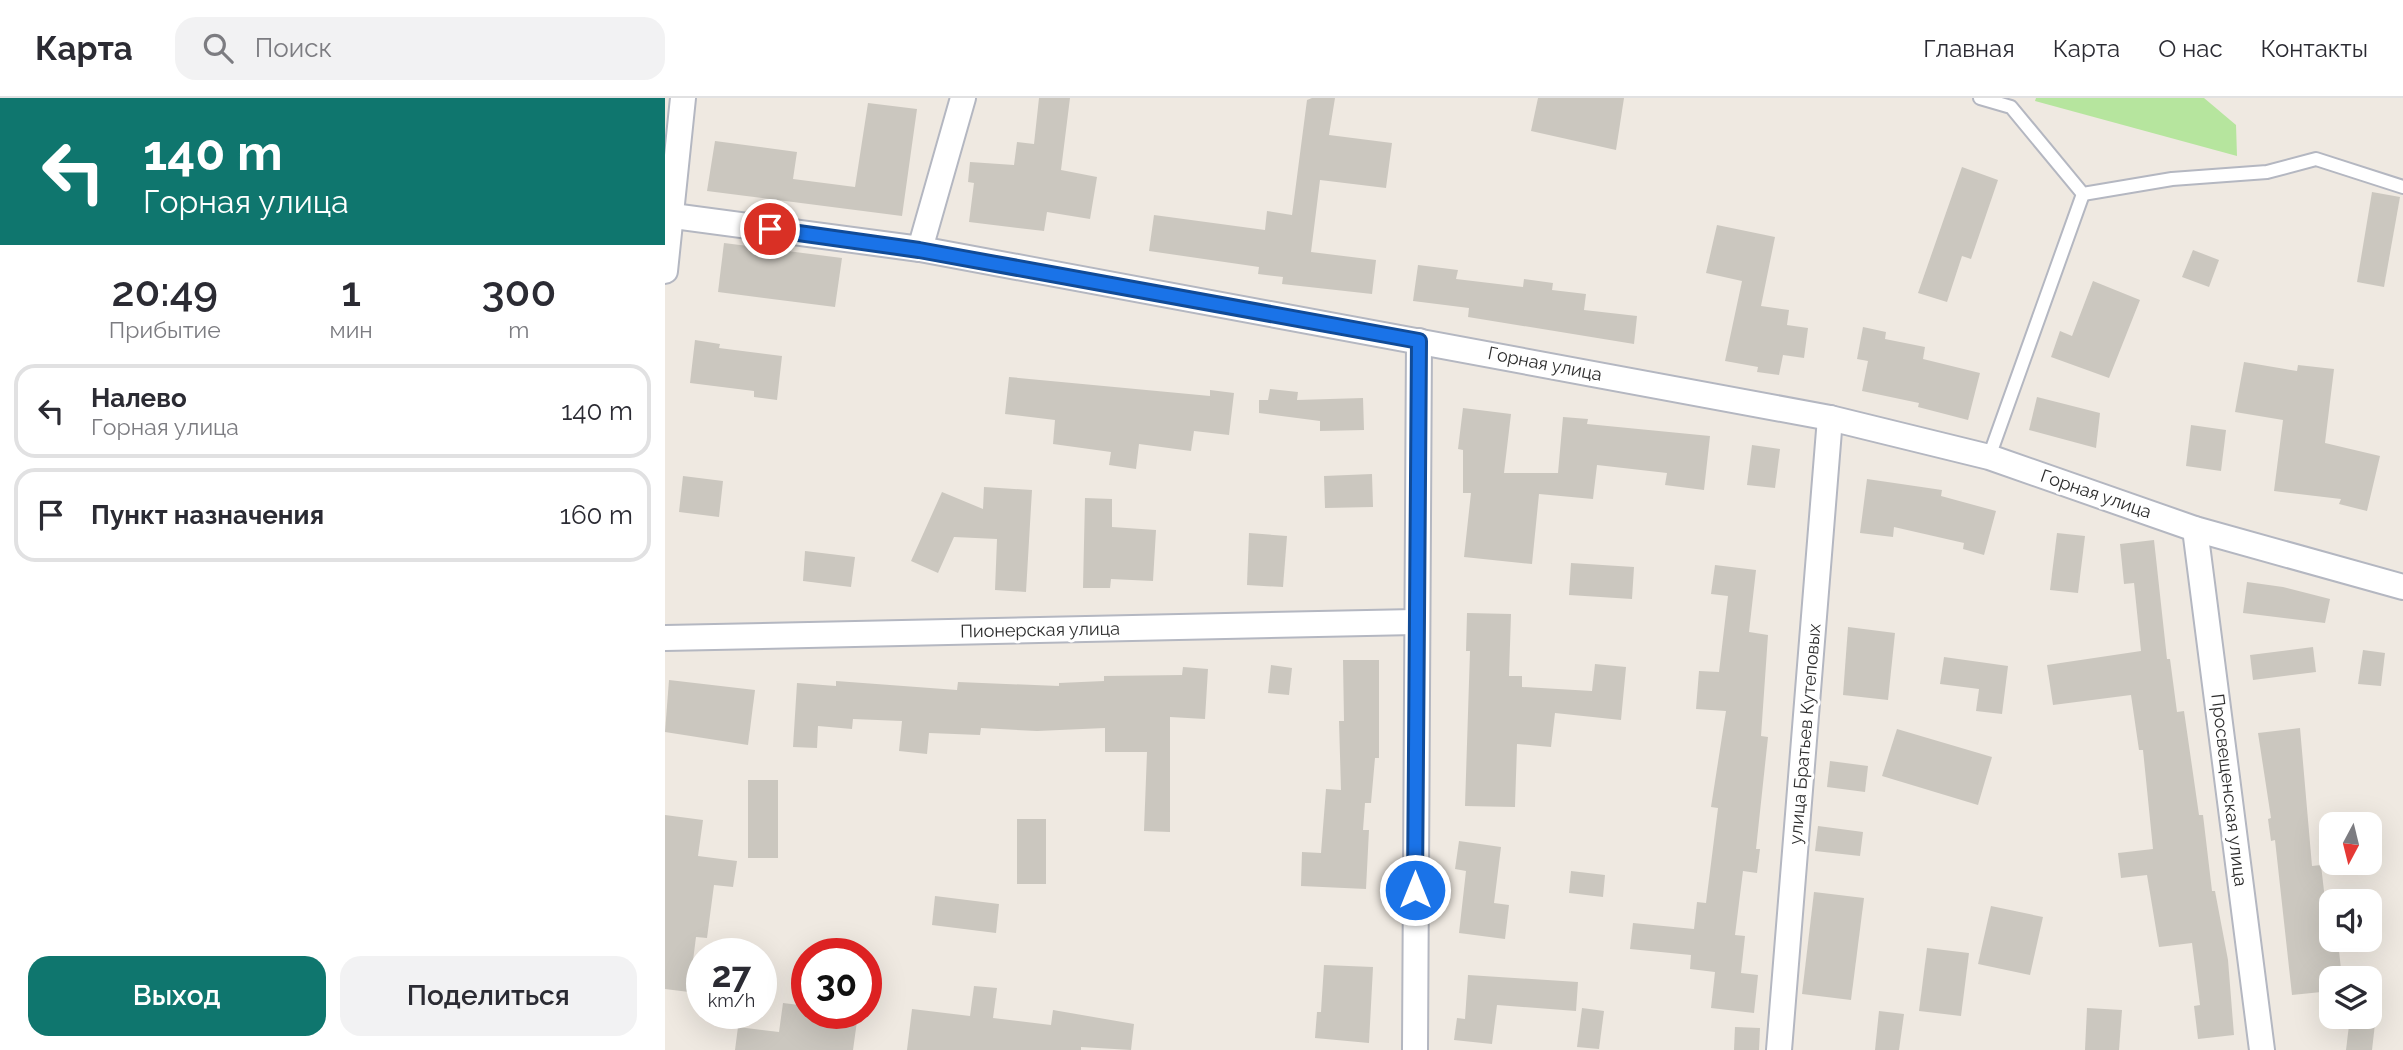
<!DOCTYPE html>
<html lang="ru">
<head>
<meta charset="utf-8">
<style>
  body { margin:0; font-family:Raleway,sans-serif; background:#f2f2f3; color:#2b2b33; height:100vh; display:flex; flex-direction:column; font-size:26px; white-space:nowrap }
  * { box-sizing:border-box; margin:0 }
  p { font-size:23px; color:#7c7c81 }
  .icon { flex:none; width:38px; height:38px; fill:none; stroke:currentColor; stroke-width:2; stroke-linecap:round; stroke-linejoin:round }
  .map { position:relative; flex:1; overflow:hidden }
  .side { display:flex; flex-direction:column; background:#fff; width:665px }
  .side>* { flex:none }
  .hud { background:#0f766e; color:#fff; overflow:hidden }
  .needle { width:46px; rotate:187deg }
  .tools { position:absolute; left:1654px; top:714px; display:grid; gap:14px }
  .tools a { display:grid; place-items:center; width:63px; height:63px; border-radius:14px; background:#fff; box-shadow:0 7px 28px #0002; font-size:35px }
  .speed { position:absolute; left:21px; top:840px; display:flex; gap:14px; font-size:35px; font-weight:700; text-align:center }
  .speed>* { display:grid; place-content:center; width:91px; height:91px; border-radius:50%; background:#fff; box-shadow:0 7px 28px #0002; line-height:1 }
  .speed small { font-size:18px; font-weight:400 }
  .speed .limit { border:10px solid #d22; background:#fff; color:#111 }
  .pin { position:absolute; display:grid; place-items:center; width:60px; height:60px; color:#fff; margin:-30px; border:4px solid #fff; border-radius:50%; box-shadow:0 2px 7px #0007 }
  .me { position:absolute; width:77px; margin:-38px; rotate:0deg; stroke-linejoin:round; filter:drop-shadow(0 0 5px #0008) }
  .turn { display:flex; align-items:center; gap:24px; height:147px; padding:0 28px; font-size:32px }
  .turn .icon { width:91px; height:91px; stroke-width:2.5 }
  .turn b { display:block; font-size:49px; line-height:60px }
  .eta { display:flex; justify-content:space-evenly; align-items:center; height:119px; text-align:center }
  .eta b { font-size:42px; font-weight:600; line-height:49px }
  .action { display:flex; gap:14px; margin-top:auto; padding:14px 28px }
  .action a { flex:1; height:80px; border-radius:21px; background:#0f766e; color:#fff; font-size:28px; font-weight:600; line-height:80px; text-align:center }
  .action a+a { background:#f2f2f3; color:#2b2b33 }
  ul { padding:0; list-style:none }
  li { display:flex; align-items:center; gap:21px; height:94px; margin:0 14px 10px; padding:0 14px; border:4px solid #e1e1e2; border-radius:21px }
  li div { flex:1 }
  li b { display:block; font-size:26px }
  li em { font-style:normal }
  header { display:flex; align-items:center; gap:42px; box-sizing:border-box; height:98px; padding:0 35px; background:#fff; border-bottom:2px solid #e1e1e2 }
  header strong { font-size:33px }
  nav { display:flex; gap:38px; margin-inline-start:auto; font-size:24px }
  .search { width:490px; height:63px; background:#f2f2f3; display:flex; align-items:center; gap:18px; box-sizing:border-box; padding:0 24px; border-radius:21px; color:#7c7c81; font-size:26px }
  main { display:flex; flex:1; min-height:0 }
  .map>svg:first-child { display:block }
</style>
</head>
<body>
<header>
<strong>Карта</strong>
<div class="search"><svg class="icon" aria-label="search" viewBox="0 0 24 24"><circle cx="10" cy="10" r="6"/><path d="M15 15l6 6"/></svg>Поиск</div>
<nav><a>Главная</a><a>Карта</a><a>О нас</a><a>Контакты</a></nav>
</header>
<main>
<section class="side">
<div class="hud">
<div class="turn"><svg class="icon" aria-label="left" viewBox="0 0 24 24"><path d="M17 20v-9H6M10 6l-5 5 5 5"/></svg><div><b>140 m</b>Горная улица</div></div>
</div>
<div class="eta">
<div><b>20:49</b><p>Прибытие</p></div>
<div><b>1</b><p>мин</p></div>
<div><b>300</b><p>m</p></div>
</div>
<ul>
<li><svg class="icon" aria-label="left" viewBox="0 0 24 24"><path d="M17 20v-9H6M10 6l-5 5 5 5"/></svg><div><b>Налево</b><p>Горная улица</p></div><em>140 m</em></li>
<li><svg class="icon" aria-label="arrive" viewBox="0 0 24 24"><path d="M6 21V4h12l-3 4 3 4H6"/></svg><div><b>Пункт назначения</b></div><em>160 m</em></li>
</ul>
<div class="action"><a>Выход</a><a>Поделиться</a></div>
</section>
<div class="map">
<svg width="1738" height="952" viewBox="0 0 1738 952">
  <rect width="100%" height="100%" fill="#efe9e1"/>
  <path fill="#b6e59e" d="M1371,0H1539L1571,27L1572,58L1370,3Z"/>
  <g fill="#cbc7bf">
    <path d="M374,0H405L396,72L432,79L425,121L382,114L379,133L304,124L309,85L303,84L305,64L349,67L352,44L369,46Z"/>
    <path d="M647,0H670L664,37L727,45L721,90L655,82L646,154L711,162L707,196L617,186L618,179L593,176L594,169L484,153L489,117L600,132L602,113L627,117L642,2Z"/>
    <path d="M873,0H959L951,52L866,33Z"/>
    <path d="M203,5L252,11L237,118L42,93L50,43L132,54L128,81L190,89Z"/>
    <path d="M1297,69L1333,82L1306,161L1297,158L1282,204L1253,195Z"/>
    <path d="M1707,94L1735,99L1719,189L1692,184Z"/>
    <path d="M1052,127L1110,139L1096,208L1124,212L1122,227L1143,230L1139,260L1118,257L1114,277L1092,274L1093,269L1060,263L1077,183L1041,175Z"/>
    <path d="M59,145L177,160L170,209L53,194Z"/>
    <path d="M1528,152L1554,162L1544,189L1517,179Z"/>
    <path d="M753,167L793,172L791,181L858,189L859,181L888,185L887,192L921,196L919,212L972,218L969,246L803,219L804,210L748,203Z"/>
    <path d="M1428,183L1475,202L1444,280L1386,259L1395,233L1407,238Z"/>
    <path d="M1198,229L1221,234L1220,241L1260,249L1258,261L1315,275L1303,322L1253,309L1254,305L1197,293L1203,263L1192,261Z"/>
    <path d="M30,242L55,246L54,250L117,258L112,302L89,299V293L25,285Z"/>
    <path d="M1579,264L1632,273L1633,267L1669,271L1660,345L1715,358L1702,413L1674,406L1676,401L1609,393L1618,322L1570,314Z"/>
    <path d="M344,279L545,298V292L569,295L564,337L529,333L526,353L474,346L471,371L444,367L446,354L388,346L390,322L340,316Z"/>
    <path d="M605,291L633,294L632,302L698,300L699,332L655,333V323L594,315V302H603Z"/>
    <path d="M1372,299L1435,315L1431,350L1364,332Z"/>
    <path d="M798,310L846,316L839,375H893L898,319L923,321L922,326L1045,338L1039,392L1000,387L1002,375L932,367L928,401L874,396L867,466L799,459L806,395H798V352L793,351Z"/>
    <path d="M1526,327L1561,332L1556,373L1521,368Z"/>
    <path d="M1087,347L1115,351L1110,390L1082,387Z"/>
    <path d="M707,376L708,409L660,410L659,378Z"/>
    <path d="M18,378L58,383L54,419L14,414Z"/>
    <path d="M1202,381L1277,392L1276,398L1331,413L1319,457L1298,451L1299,445L1229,429L1228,439L1195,435Z"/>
    <path d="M319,389L367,392L361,494L330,492L332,441L289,439L273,475L246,463L277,394L318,411Z"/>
    <path d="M420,400L447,401V429L491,432L488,483L446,481L445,490H418Z"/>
    <path d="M584,435L622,438L618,489L582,487Z"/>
    <path d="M1392,435L1420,438L1413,495L1385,492Z"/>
    <path d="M1489,442L1502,561H1505L1512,614L1519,613L1534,717H1538L1547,793H1550L1563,862L1569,937L1533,941L1529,908L1535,907L1527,845L1494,849L1482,777L1456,780L1453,755L1488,751L1478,652H1474L1466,597L1388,607L1382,567L1476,553L1469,485L1459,486L1455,446Z"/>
    <path d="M140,453L190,459L186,489L138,483Z"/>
    <path d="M906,465L969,469L967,501L904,497Z"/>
    <path d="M1050,467L1091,472L1084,534L1103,537L1096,638L1103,639L1091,751H1095L1092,775L1078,773L1070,837L1080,838L1076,875L1093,877L1089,915L1046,910L1050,874L1025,871L1026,857L965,851L968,825L1029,831L1032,804L1041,805L1053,710L1046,709L1061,613L1031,611L1034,573L1054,574L1063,498L1046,496Z"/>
    <path d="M1582,484L1618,489L1665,501L1660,525L1578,515Z"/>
    <path d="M802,515L846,516L844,578H857V589L927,593L930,566L961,569L956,622L890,615L886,649L852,646L850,709L800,708L805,553H801Z"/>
    <path d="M1183,529L1230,535L1223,602L1178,597Z"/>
    <path d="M1648,549L1651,574L1588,582L1585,557Z"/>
    <path d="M1698,552L1720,555L1716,588L1693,586Z"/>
    <path d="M1279,559L1343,568L1337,616L1311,613L1314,591L1275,586Z"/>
    <path d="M678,562H714V660H710L706,705H700L698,732H704L701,791L636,788L637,754L656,755L661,691L676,692L674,623H679Z"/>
    <path d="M606,567L627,570L624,597L603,595Z"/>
    <path d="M518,569L543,571L540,621L505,619V734L479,733L482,654H440V630L372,633L316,630L315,637L264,635L262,656L234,653L237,623L188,621L187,631L153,628L152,650L128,649L132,585L171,588V583L292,592L293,584L394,588V585L439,583V578L517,577Z"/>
    <path d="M4,582L90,592L83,647L0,634Z"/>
    <path d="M1635,630L1647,768L1656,767L1666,854L1674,853L1677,880H1666V893L1627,897L1610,742L1606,743L1603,721L1606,720L1593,635Z"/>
    <path d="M1232,631L1327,659L1313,707L1217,678Z"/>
    <path d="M1165,663L1203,668L1200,694L1162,689Z"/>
    <rect x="83" y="682" width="30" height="78"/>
    <path d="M0,717L38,722L33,758L72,763L68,789L49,787L42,840L31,839L24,894L0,891Z"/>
    <rect x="352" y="721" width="29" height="65"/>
    <path d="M1153,728L1198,734L1195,758L1150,753Z"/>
    <path d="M794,743L836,749L829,805L844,807L840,841L794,835L801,773L790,771Z"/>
    <path d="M906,773L940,777L938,799L904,795Z"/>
    <path d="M1149,794L1199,800L1186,902L1137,896Z"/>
    <path d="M270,798L334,806L331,835L267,827Z"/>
    <path d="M1326,808L1378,819L1365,877L1313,866Z"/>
    <path d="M1262,850L1304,855L1296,918L1254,913Z"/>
    <path d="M659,867L708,869L704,945L650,940L652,914H656Z"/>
    <path d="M803,877L913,884L911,913L832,907L827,946L789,942L792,920L800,921Z"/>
    <path d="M309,888L332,890L328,920L386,927L388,912L469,926L466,952L416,949V952H242L247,911L305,918Z"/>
    <path d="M118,905L142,908V916L192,923L188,952H70L73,929L114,934Z"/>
    <path d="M917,910L939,913L934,951L912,949Z"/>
    <path d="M1422,910L1457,912L1454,952H1420Z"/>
    <path d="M1214,913L1239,916L1234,952H1210Z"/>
    <path d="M1711,917L1707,952H1681L1685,919Z"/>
    <path d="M1070,929L1095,930L1094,952H1069Z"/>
  </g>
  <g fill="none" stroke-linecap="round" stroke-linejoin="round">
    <defs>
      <g id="lane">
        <path d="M1315,0L1346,9L1418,96L1507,81L1602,74L1651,61L1738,89"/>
        <path d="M1324,359L1418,96"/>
      </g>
      <g id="street">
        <path d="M0,117L255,151L1165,320L1324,359L1530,431L1738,489"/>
        <path d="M255,151L298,0"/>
        <path d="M0,173L18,0"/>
        <path d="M1530,431L1597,952"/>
        <path d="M0,540L750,524"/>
        <path d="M750,952L754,243"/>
        <path d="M1114,952L1165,320"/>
      </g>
    </defs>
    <use href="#lane" stroke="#b4b7c1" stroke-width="16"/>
    <use href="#street" stroke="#b4b7c1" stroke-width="28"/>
    <use href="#lane" stroke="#fff" stroke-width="12"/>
    <use href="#street" stroke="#fff" stroke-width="24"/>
  </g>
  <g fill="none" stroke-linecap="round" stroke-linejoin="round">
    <defs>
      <path id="route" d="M105,131L254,152L754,243L750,792"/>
    </defs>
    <use href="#route" stroke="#114b97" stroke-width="18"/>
    <use href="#route" stroke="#1a73e8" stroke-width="12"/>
  </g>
  <g text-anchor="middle" stroke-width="6" stroke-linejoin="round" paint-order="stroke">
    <g font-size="18" fill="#2e2e2e" stroke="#fff">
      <text transform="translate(880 266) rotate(11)" y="6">Горная улица</text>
      <text transform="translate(1431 396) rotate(19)" y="6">Горная улица</text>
      <text transform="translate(375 532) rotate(-1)" y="6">Пионерская улица</text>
      <text transform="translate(1140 636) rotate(-85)" y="6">улица Братьев Кутеповых</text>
      <text transform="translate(1564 692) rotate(83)" y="6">Просвещенская улица</text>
    </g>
  </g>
</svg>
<div class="tools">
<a><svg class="needle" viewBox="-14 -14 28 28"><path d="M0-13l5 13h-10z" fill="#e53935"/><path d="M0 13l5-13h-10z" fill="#7c7c81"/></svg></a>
<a><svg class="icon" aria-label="sound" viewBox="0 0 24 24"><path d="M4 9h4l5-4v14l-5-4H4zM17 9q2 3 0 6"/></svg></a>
<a><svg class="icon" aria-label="layers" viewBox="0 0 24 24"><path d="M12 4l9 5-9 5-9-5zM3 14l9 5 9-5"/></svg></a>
</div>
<div class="speed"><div>27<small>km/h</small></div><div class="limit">30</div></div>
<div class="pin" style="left:105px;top:131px;background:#d93025"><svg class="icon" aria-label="arrive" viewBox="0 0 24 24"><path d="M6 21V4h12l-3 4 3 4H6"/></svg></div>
<svg class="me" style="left:750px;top:792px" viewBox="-20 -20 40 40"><circle r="17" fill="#1a73e8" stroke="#fff" stroke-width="3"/><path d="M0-11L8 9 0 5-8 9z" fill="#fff"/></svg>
</div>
</main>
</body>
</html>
